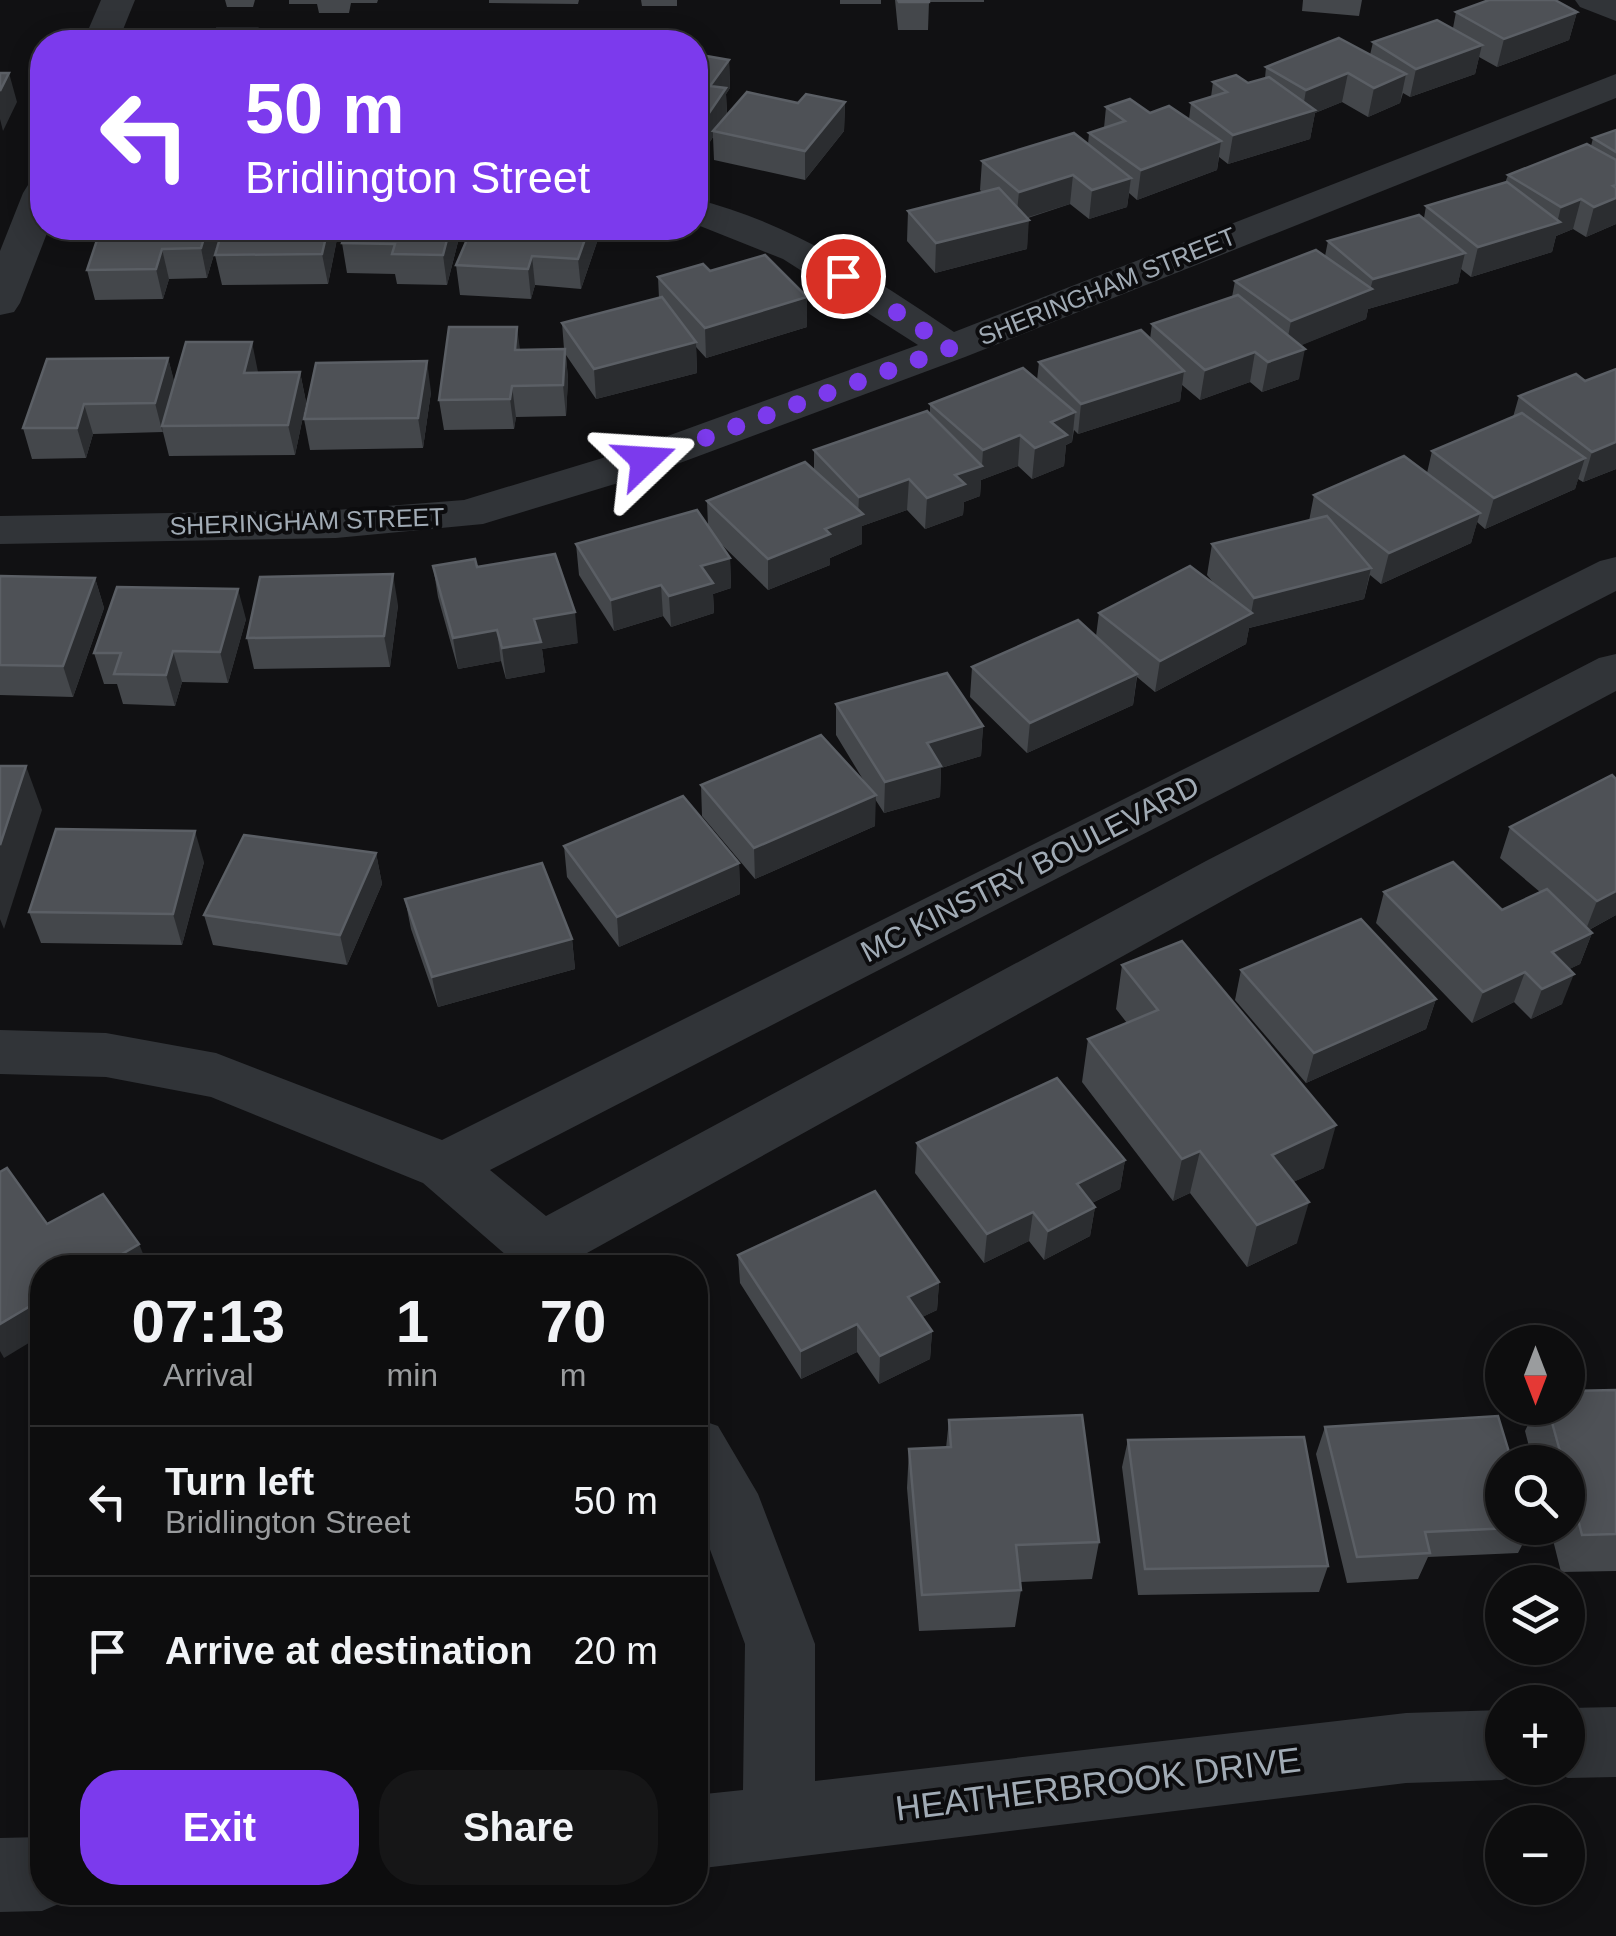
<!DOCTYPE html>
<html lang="en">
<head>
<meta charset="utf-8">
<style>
  body { margin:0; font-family:Helvetica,sans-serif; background:#161617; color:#f1f3f6; height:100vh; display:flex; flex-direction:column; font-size:38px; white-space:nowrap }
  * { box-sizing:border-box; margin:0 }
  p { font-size:32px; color:#9a9c9e }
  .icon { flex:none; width:55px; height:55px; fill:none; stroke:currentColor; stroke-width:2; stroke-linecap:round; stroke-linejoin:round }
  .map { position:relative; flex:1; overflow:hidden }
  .sheet { position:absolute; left:30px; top:1255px; width:678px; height:650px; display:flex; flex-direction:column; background:#0d0d0e; border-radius:40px; box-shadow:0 5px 25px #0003,0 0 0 2px #2d2d2e }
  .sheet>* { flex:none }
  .guide { position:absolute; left:30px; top:30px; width:678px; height:210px; border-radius:40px; box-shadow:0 5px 25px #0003,0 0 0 2px #2d2d2e; background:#7c3aed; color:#fff; overflow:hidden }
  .needle { width:65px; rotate:180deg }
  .controls { position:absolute; left:1485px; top:1325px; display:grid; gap:20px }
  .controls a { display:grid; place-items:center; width:100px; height:100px; border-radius:50%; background:#0d0d0e; box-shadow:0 5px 25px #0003,0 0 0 2px #2d2d2e; font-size:50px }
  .pin { position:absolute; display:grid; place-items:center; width:85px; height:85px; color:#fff; margin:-42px; border:5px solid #fff; border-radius:50%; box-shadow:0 2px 10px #0007 }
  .me { position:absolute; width:110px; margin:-55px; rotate:70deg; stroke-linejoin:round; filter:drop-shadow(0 0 8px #0008) }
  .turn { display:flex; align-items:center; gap:35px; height:210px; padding:0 50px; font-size:45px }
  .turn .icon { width:130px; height:130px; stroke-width:2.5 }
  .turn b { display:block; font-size:70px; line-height:85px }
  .eta { display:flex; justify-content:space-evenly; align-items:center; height:170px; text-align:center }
  .eta b { font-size:60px; font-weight:700; line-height:70px }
  .action { display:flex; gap:20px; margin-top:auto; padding:20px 50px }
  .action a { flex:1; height:115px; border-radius:40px; background:#7c3aed; color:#fff; font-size:40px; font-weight:700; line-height:115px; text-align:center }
  .action a+a { background:#161617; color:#f1f3f6 }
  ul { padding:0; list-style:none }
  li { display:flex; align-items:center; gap:30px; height:150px; padding:0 50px; border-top:2px solid #2d2d2e }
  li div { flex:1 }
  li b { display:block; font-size:38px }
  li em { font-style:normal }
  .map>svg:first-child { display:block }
</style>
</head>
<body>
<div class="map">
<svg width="1616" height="1936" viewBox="0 0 1616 1936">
  <rect width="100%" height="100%" fill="#111113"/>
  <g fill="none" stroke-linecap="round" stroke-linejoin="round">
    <g fill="#313438" fill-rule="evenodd">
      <path d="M101,0H135L118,42H83Z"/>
      <path d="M1575,0H1616V21L1580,7Z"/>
      <path d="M1616,74V98L965,357L661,470L483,524L336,538L0,544V516L336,510L464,500L629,450L918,345L783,259L695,224V199C792,223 872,277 954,332Z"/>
      <path d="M42,181V228H49L20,303L14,312L0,315V251L23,193L28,185Z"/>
      <path d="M1616,557V591L490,1170L546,1216L1206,861L1599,658L1616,654V691L1244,889L587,1253L594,1268H521L423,1183L211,1097L106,1077L0,1074V1030L106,1033L216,1053L442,1140L1600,561Z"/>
      <path d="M695,1418L718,1426L758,1494L815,1644V1781L1406,1713L1502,1710V1768H1528L1502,1780L1406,1783L695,1869V1795L743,1790L745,1644L695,1509Z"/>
      <path d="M1616,1707V1777L1568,1778L1543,1768H1568V1708Z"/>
      <path d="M42,1837V1892H71L68,1900L42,1911L0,1912V1838Z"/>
    </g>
  </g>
  <g fill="#44474b">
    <path d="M225,0H255L253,7H227Z"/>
    <path d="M289,0H378L377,3H351L349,13H319L317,4H289Z"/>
    <path d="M489,0H579L578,4L489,3Z"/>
    <path d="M641,0H677V6H642Z"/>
    <rect x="840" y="0" width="41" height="4"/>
    <path d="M895,0H984V2H929L928,30H898Z"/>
    <path d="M1303,0H1362L1359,16L1302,11Z"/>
    <path d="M1456,12H1577L1569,40L1497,67L1479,57L1475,74L1410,97L1403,93L1400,103L1368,117L1342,102L1315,113L1310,139L1228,164L1219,157L1217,170L1137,200L1129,193L1127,207L1089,219L1070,204L1028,218L1027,249L935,273L907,241L908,211L982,192L980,190L982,161L1088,144L1089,133L1104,128L1106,107L1189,119L1191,103L1211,97L1213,82L1248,83L1265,78L1266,67L1370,55L1373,42L1453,28Z"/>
    <path d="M695,54L729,60L730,88L726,94L727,115L798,103L845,102L844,131L805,180L714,160L713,137L702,154L695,153Z"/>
    <path d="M1616,130V224L1586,237L1573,229L1556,236L1552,252L1471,277L1461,269L1458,283L1368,309L1366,319L1301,345L1299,379L1262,392L1250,382L1200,400L1182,385L1180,401L1078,434L1074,430L1072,442L1066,445L1064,466L1032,479L1018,466L981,480L980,496L964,502L963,515L925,529L907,510L862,526V544L830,558V565L768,590L720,543L730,558L731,588L713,594L714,613L671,627L663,616L614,631L579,575L576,544L708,526L707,501L814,470V450L930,414V404L1037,380L1039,362L1150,339L1152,324L1232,297L1235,281L1325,256L1328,241L1424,218L1426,206L1505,183L1508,175L1591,146L1593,138Z"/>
    <path d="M223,228H337L338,234L328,284L222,285L215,255Z"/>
    <path d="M472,228H596L597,242L581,289L535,285L531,299L460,295L456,265Z"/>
    <path d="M220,234L207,278L169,279L163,299L95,300L87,270Z"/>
    <path d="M460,234L447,285L397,284L395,274L347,273L342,243Z"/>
    <path d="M710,271L807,327L706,358L696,347L697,373L596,399L566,355L568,379L566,416L516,417L514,429L444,430L439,400L520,349H564L562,323L659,298L658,277Z"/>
    <path d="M168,358L174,382L258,372H300L306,402L295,455L169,456L163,432L93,434L86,458L32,459L23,428Z"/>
    <path d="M1616,369V469L1583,482L1578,479L1575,489L1485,529L1477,522L1471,543L1381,584L1370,575L1364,599L1249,628L1246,644L1155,692L1137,677L1133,705L1027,753L970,697L972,667L1096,636L1099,613L1215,585L1207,575L1212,544L1309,521L1314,495L1427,473L1432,451L1513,417L1519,396L1585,381Z"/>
    <path d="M431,392L423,448L310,450L304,419Z"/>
    <path d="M433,566L477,567L578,643L542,649L545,672L506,679L501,661L458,669L438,597Z"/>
    <path d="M0,576L95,578L104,608L73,697L0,695Z"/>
    <path d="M398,605L390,667L254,669L247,638Z"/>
    <path d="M246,619L228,683L182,682L175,706L123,704L117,684H104L94,653Z"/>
    <path d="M836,704L983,726L981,756L941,768L940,797L884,813L875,799V826L755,879L702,816L701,785L867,786L836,735Z"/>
    <path d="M1510,827L1616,915L1589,930L1592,933L1580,964L1569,969L1562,1004L1531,1019L1514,1002L1472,1023L1376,923L1384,892L1502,910L1540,892L1500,858Z"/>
    <path d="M564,846L739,863L740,894L619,947L567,877Z"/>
    <path d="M376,853L382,884L347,965L213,945L204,915Z"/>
    <path d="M204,862L182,945L41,943L29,912Z"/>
    <path d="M405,899L572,939L575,969L438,1007L411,929Z"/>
    <path d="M1122,965L1324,1168L1293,1182L1297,1243L1247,1267L1190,1193L1173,1201L1082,1082L1088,1039L1127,1023L1116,1009Z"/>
    <path d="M1241,970L1436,999L1426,1029L1306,1083L1235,1000Z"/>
    <path d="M917,1143L1125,1160L1120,1189L1092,1203L1095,1207L1090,1236L1044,1260L1029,1241L984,1263L915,1173Z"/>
    <path d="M738,1255L939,1282L937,1310L922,1317L932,1331L930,1359L879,1384L857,1352L801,1379L740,1283Z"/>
    <path d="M1616,1390V1571L1561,1572L1550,1528H1568V1462H1533L1525,1431L1536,1408H1568Z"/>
    <path d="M949,1420L1099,1542L1092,1579L1020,1582L1021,1590L1015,1627L919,1631L907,1488L909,1449L946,1448Z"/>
    <path d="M1325,1427L1502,1528H1531L1518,1553L1428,1557L1418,1579L1347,1583L1316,1454Z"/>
    <path d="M1128,1440L1328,1566L1319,1592L1138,1595L1122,1467Z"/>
  </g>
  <g fill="#2b2d30">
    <path d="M1577,12L1569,40L1497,67L1504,39Z"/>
    <path d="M257,29L259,42H253Z"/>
    <path d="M1482,45L1475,74L1410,97L1416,69Z"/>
    <path d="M729,60L730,88L726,94L727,117L713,131V137L702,154L701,125L710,86Z"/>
    <path d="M9,73L17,102L3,131L0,119V91Z"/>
    <path d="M1348,73L1342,102L1315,113L1310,139L1228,164L1233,135L1302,114L1306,90Z"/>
    <path d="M1406,74L1400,103L1368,117L1374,88Z"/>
    <path d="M845,102L844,131L805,180V151Z"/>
    <path d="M1221,141L1217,170L1137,200L1141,170Z"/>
    <path d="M1073,175L1070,204L1016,221L1019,192Z"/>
    <path d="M1131,178L1127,207L1089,219L1092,190Z"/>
    <path d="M1616,185V224L1586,237L1594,207L1613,186Z"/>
    <path d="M1581,199L1573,229L1556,236L1552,252L1471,277L1478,247L1557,223L1561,207Z"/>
    <path d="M1029,220L1027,249L935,273L936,243Z"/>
    <path d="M207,228H219L220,234L207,278L201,248Z"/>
    <path d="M328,228H337L338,234L328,284L322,254Z"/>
    <path d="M450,228H459L460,234L447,285L443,255Z"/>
    <path d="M589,228H596L597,242L581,289L578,259Z"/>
    <path d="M162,249L169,279L163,299L156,269Z"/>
    <path d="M1465,253L1458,283L1368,309L1366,319L1285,352L1291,321L1370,290L1373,279Z"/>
    <path d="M532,256L535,285L531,299L528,269Z"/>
    <path d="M807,297V327L706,358L705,328Z"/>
    <path d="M517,327L521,357L515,350Z"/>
    <path d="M252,342L258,372L244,373Z"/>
    <path d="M696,342L697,373L596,399L594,369Z"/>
    <path d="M565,349L568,379L566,416L563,385Z"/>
    <path d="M1305,349L1299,379L1262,392L1268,362Z"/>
    <path d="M1255,352L1250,382L1200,400L1205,370Z"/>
    <path d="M168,358L176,388L162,426L163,434L155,403Z"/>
    <path d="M427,361L431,392L423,448L418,418Z"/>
    <path d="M1184,371L1180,401L1078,434L1081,404Z"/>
    <path d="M300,372L306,402L295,455L288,425Z"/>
    <path d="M512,386L516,417L514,429L510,399Z"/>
    <path d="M84,404L93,434L86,458L77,428Z"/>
    <path d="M1075,412L1072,442L1066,445L1064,466L1032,479L1035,448L1051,422Z"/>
    <path d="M1020,435L1018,466L981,480L980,496L964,502L963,515L925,529L927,498L955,475L982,466L983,450Z"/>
    <path d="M1616,442V469L1583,482L1592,452Z"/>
    <path d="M1585,458L1575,489L1485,529L1494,498Z"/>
    <path d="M909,479L907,510L862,526V544L830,558V565L768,590V559L825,529L858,515L859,497Z"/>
    <path d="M1480,513L1471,543L1381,584L1389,553Z"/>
    <path d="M730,558L731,588L713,594L714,613L671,627L669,596L701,566Z"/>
    <path d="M1371,568L1364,599L1249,628L1246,644L1155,692L1160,661L1251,614L1254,598Z"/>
    <path d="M393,574L398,605L390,667L384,636Z"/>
    <path d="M95,578L104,608L73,697L63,666Z"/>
    <path d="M661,585L663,616L614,631L611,600Z"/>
    <path d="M238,589L246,619L228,683L220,652Z"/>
    <path d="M575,612L578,643L542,649L545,672L506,679L502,648L534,619Z"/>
    <path d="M497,630L501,661L458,669L453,638Z"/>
    <path d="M173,651L182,682L175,706L166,675Z"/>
    <path d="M1137,674L1133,705L1027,753L1030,723Z"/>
    <path d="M983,726L981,756L941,768L940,797L884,813L885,782L927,743Z"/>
    <path d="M26,766L42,810L4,929L0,919V845Z"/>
    <path d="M876,795L875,826L755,879L754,848Z"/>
    <path d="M195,831L204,862L182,945L173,914Z"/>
    <path d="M376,853L382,884L347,965L340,935Z"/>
    <path d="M739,863L740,894L619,947L617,917Z"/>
    <path d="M1616,891V915L1585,932L1597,901Z"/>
    <path d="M1592,933L1580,964L1541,983L1552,952Z"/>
    <path d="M572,939L575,969L438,1007L432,977Z"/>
    <path d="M1525,972L1514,1002L1472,1023L1483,992Z"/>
    <path d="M1574,974L1562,1004L1531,1019L1542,989Z"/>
    <path d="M1436,999L1426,1029L1306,1083L1314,1053Z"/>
    <path d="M1336,1125L1324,1168L1261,1197L1272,1155Z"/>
    <path d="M1200,1151L1190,1193L1173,1201L1182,1159Z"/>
    <path d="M1125,1160L1120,1189L1072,1213L1077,1184Z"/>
    <path d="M1309,1202L1297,1243L1247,1267L1257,1225Z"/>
    <path d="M1095,1207L1090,1236L1044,1260L1048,1231Z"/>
    <path d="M1033,1212L1029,1241L984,1263L987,1234Z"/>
    <path d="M139,1244L149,1268H98Z"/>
    <path d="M939,1282L937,1310L906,1325L908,1297Z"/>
    <path d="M42,1299V1335L4,1358L0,1351V1324Z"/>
    <path d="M857,1324V1352L801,1379V1351Z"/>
    <path d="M932,1331L930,1359L879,1384L880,1356Z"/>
  </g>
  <g fill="#4e5156" stroke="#5b5f65" stroke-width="2.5">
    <path d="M898,0H929V2H899Z"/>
    <path d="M1489,0H1555L1577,12L1504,39L1456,12Z"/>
    <path d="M1437,20L1482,45L1416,69L1373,42Z"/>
    <path d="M217,29H257L253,42H207H213Z"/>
    <path d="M1339,38L1406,74L1374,88L1348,73L1306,90L1266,67Z"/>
    <path d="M695,54L729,60L710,86L726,88L701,125L695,124Z"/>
    <path d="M0,73H9L0,91Z"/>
    <path d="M1236,75L1248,83L1269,77L1315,110L1233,135L1191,103L1227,92L1213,82Z"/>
    <path d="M747,92L798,103L806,94L845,102L805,151L713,131Z"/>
    <path d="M1130,99L1150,113L1169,106L1221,141L1141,170L1089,133L1125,121L1106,107Z"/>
    <path d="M1616,130V152L1593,138Z"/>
    <path d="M1074,133L1131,178L1092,190L1073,175L1019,192L982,161Z"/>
    <path d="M1587,144L1616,160V185L1613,186L1616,188V198L1594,207L1581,199L1561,207L1508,175Z"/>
    <path d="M1507,182L1560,222L1478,247L1426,206Z"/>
    <path d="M999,188L1029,220L936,243L908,211Z"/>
    <path d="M1419,215L1465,253L1373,279L1328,241Z"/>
    <path d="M101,228H207L201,248L162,249L156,269L87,270Z"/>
    <path d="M223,228H328L322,254L215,255Z"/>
    <path d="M346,228H450L443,255L392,254L395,244L342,243Z"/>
    <path d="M472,228H589L578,259L532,256L528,269L456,265Z"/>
    <path d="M1316,250L1372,289L1291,321L1235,281Z"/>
    <path d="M765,255L807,297L705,328L658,277L703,264L710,271Z"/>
    <path d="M1238,295L1305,349L1268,362L1255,352L1205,370L1152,324Z"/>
    <path d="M662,297L696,342L594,369L562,323Z"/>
    <path d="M449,327H517L515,350L565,349L563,385L512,386L510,399L439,400Z"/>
    <path d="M1141,330L1184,371L1081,404L1039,362Z"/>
    <path d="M186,342H252L244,373L300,372L288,425L162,426Z"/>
    <path d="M168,358L155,403L84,404L77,428H23L47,359Z"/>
    <path d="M427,361L418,418L304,419L316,363Z"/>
    <path d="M1023,368L1075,412L1051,422L1067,435L1035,448L1020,435L983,450L930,404Z"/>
    <path d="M1616,369V442L1592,452L1519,396L1576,374L1585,381Z"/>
    <path d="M927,411L982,466L955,475L965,484L927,498L909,479L859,497L814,450Z"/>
    <path d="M1522,413L1585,458L1494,498L1432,451Z"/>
    <path d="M1404,456L1480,513L1389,553L1314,495Z"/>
    <path d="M805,462L863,514L825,529L830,534L768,559L707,501Z"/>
    <path d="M697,510L730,558L701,566L713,583L669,596L661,585L611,600L576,544Z"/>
    <path d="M1327,516L1371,568L1254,598L1212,544Z"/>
    <path d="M555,554L575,612L534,619L541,642L502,648L497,630L453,638L433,566L475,559L477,567Z"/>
    <path d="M1190,566L1252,613L1160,661L1099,613Z"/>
    <path d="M393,574L384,636L247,638L260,577Z"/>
    <path d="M0,576L95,578L63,666L0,665Z"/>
    <path d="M117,587L238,589L220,652L173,651L166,675L114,674L121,653H94Z"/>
    <path d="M1078,620L1137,674L1030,723L972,667Z"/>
    <path d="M947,673L983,726L927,743L941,766L885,782L836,704Z"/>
    <path d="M821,735L876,795L754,848L701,785Z"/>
    <path d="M0,766H26L0,845Z"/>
    <path d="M1612,775L1616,779V891L1597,901L1510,827Z"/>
    <path d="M683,796L739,863L617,917L564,846Z"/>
    <path d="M56,829L195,831L173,914L29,912Z"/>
    <path d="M244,835L376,853L340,935L204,915Z"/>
    <path d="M1453,862L1502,910L1547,889L1592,933L1552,952L1574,974L1542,989L1525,972L1483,992L1384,892Z"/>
    <path d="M542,863L572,939L432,977L405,899Z"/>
    <path d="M1361,919L1436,999L1314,1053L1241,970Z"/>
    <path d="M1182,941L1336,1125L1272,1155L1309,1202L1257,1225L1200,1151L1182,1159L1088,1039L1158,1010L1122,965Z"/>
    <path d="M1057,1078L1125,1160L1077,1184L1095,1207L1048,1231L1033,1212L987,1234L917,1143Z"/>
    <path d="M7,1168L47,1224L103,1194L139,1244L98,1268H42V1299L0,1324V1172Z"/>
    <path d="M875,1191L939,1282L908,1297L932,1331L880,1356L857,1324L801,1351L738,1255Z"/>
    <path d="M1616,1390V1534L1582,1535L1568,1481V1462H1563L1548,1408H1568V1391Z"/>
    <path d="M1082,1415L1099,1542L1016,1545L1021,1590L922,1595L909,1449L951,1447L949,1420Z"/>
    <path d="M1498,1416L1512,1462H1502V1528H1512L1425,1532L1430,1553L1357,1557L1325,1427Z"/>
    <path d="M1304,1437L1328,1566L1145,1569L1128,1440Z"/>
  </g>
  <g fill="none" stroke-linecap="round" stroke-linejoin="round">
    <path stroke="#7c3aed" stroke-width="18" stroke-dasharray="0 32.4" d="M645,460L950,348L843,276"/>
  </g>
  <g text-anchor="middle" stroke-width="8" stroke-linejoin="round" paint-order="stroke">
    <g font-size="25" fill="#a1abb5" stroke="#0c0c0e">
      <text transform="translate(1107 286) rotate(-22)" y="9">SHERINGHAM STREET</text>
      <text transform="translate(307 521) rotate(-2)" y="9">SHERINGHAM STREET</text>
    </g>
    <g font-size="30" fill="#a1abb5" stroke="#0c0c0e">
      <text transform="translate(1030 869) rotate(-27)" y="10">MC KINSTRY BOULEVARD</text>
    </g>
    <g font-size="35" fill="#a1abb5" stroke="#0c0c0e">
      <text transform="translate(1098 1784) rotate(-7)" y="12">HEATHERBROOK DRIVE</text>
    </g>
  </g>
</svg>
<div class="controls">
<a><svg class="needle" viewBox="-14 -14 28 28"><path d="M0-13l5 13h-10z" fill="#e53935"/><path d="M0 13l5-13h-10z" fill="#9a9c9e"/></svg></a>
<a><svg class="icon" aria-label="search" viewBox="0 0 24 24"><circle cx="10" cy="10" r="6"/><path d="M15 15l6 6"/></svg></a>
<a><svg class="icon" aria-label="layers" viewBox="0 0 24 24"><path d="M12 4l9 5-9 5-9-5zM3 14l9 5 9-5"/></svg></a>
<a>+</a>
<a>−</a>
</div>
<div class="pin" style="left:843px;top:276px;background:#d93025"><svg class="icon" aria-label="arrive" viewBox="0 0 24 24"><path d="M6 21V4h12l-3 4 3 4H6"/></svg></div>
<svg class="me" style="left:645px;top:460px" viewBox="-20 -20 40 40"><path d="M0-17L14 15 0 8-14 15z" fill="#7c3aed" stroke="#fff" stroke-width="4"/></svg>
<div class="guide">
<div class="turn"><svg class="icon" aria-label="left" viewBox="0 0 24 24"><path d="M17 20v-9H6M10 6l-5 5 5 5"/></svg><div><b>50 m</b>Bridlington Street</div></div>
</div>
<section class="sheet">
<div class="eta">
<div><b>07:13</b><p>Arrival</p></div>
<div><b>1</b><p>min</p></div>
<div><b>70</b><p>m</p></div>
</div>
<ul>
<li><svg class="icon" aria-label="left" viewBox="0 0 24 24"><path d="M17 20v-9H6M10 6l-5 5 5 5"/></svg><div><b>Turn left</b><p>Bridlington Street</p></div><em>50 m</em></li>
<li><svg class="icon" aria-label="arrive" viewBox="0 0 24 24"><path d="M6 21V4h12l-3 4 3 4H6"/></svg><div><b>Arrive at destination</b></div><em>20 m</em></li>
</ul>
<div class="action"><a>Exit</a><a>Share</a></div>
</section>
</div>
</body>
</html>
